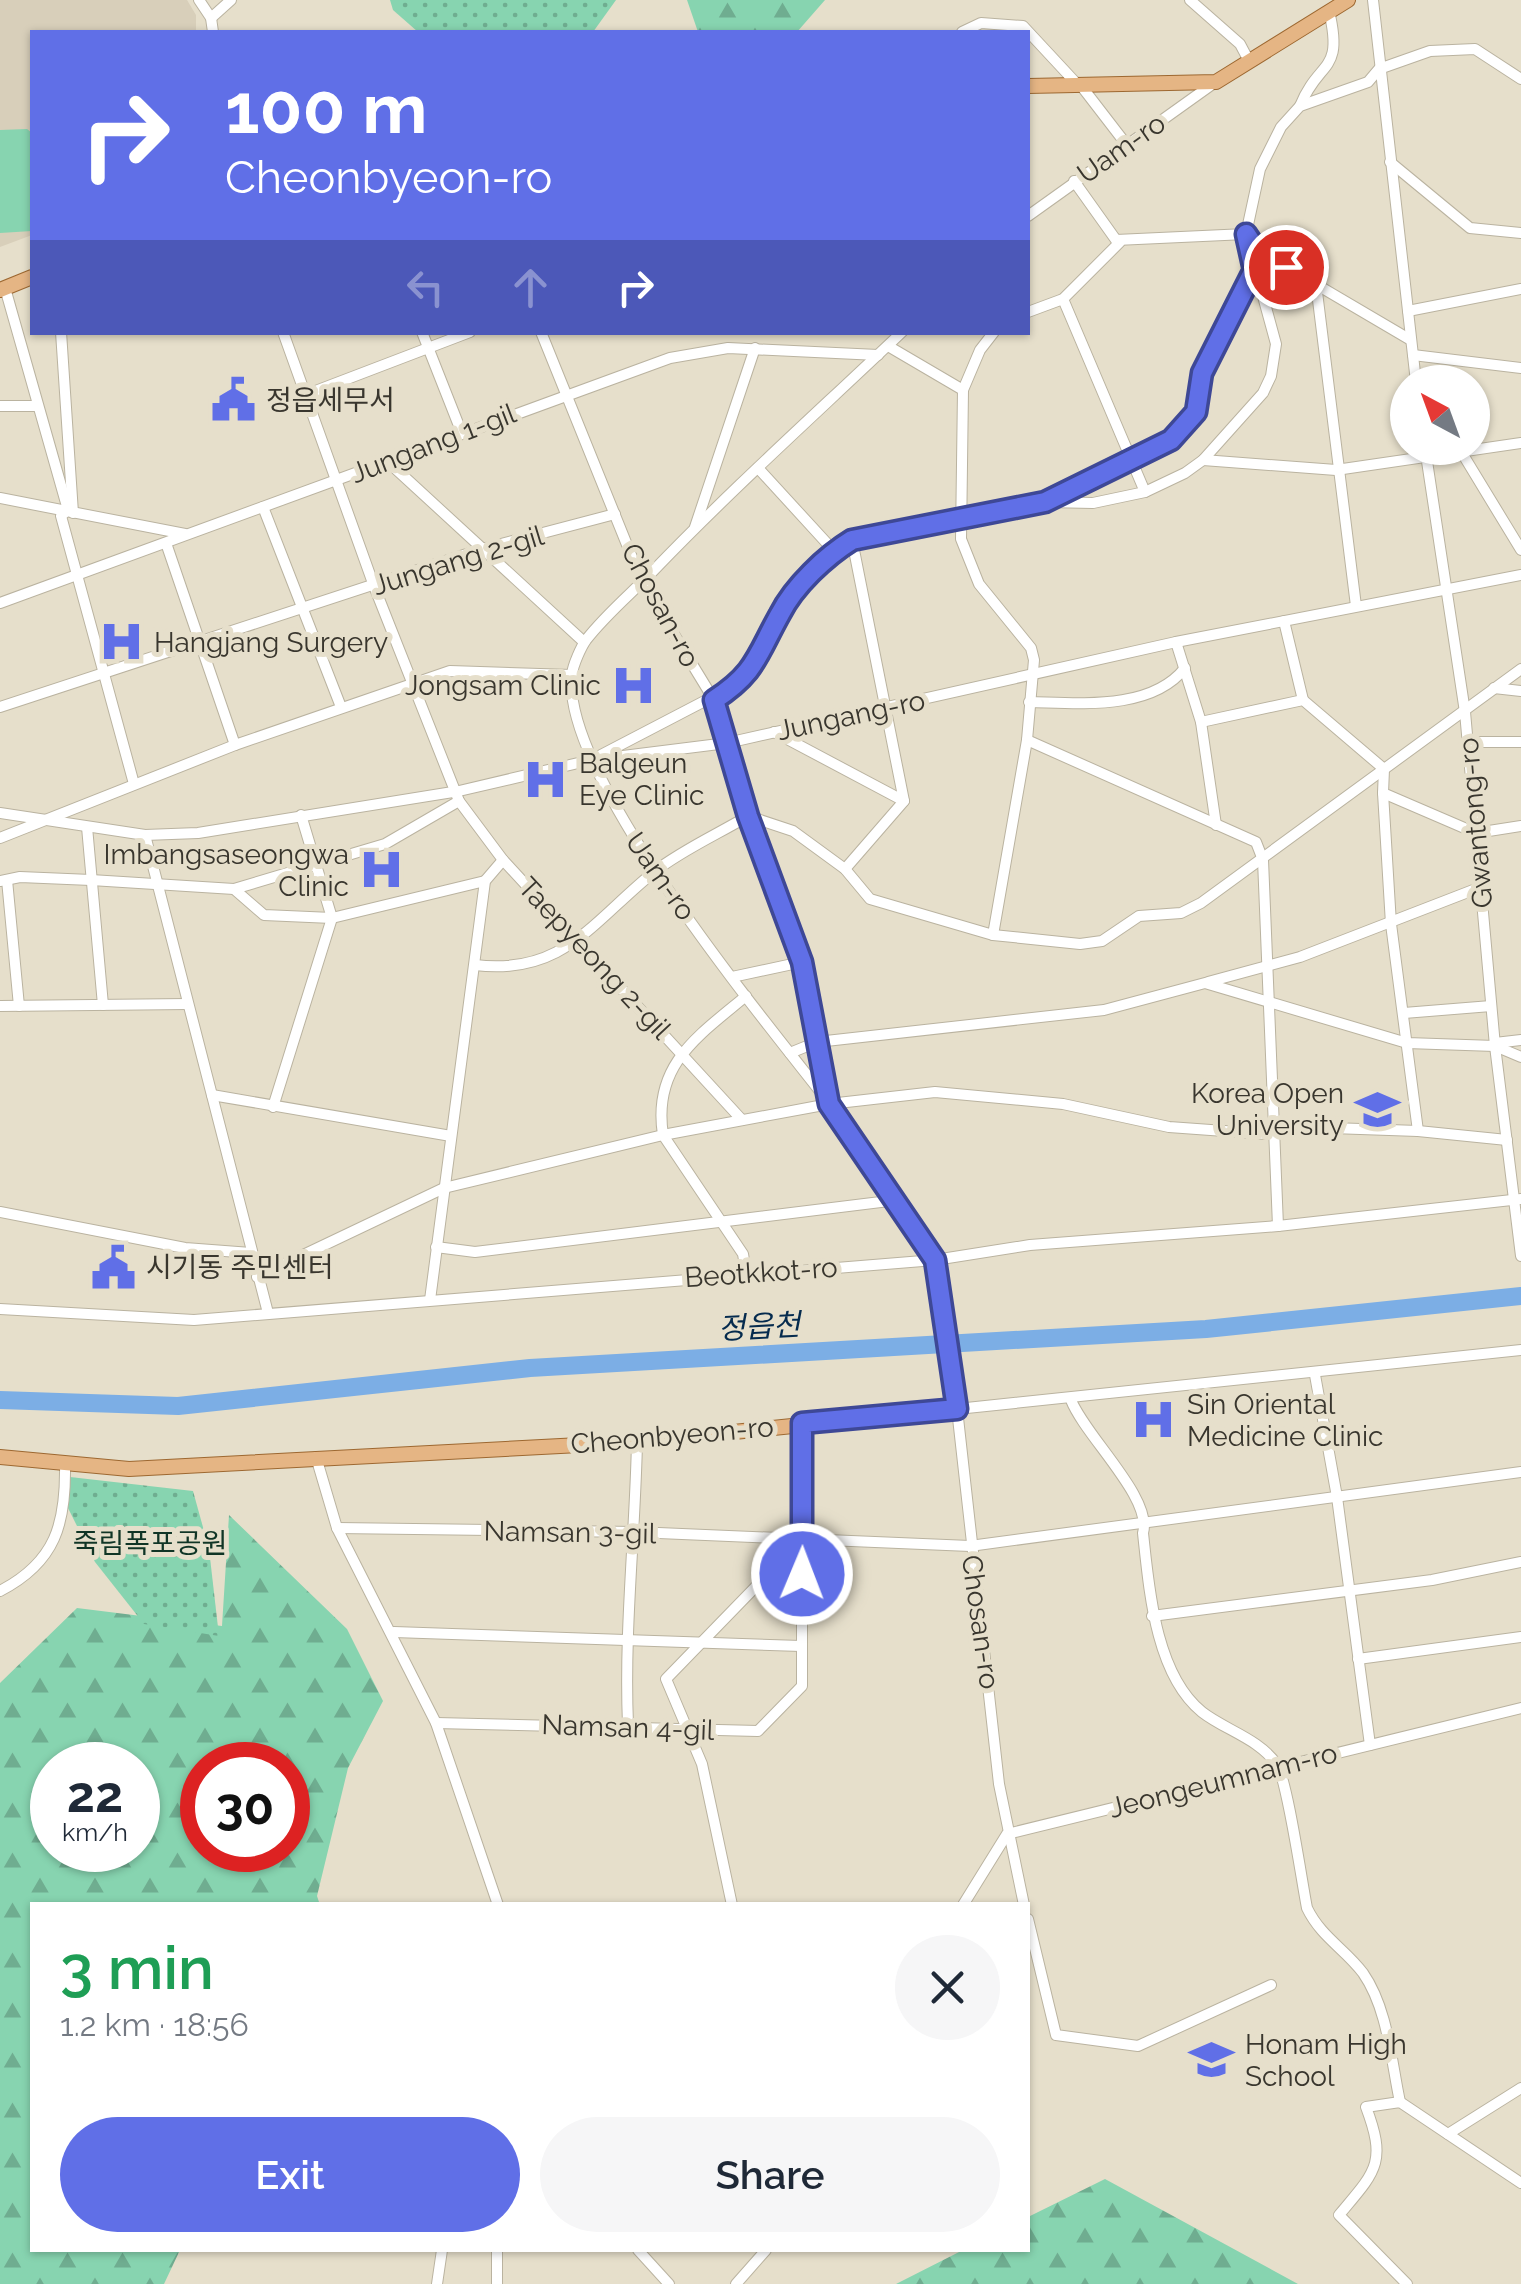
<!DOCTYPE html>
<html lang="en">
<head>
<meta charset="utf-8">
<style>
  body { margin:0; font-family:Raleway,"Noto Sans KR",sans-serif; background:#f6f6f7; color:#1f2937; height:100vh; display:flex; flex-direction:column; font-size:38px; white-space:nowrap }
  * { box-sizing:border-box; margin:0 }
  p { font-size:32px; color:#747a83 }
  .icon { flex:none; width:55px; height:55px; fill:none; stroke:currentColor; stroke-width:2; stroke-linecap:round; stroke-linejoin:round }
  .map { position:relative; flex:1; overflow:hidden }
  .side { position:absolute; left:30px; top:1902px; width:1000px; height:350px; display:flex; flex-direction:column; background:#fff; border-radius:0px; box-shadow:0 2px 8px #0004 }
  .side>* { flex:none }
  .top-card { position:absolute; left:30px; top:30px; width:1000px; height:305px; border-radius:0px; box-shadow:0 2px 8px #0004; background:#606fe7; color:#fff; overflow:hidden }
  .needle { width:65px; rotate:319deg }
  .buttons { position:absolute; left:1390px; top:365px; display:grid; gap:20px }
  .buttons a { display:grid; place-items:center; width:100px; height:100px; border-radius:50%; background:#fff; box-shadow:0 2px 8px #0004; font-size:50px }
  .speed { position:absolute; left:30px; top:1742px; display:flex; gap:20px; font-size:50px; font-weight:700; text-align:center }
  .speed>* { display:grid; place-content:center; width:130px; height:130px; border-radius:50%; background:#fff; box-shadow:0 2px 8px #0004; line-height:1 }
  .speed small { font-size:25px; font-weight:400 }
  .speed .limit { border:15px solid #d22; background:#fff; color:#111 }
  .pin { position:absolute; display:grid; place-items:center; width:85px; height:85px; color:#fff; margin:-42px; border:5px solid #fff; border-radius:50%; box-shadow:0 2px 10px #0007 }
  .me { position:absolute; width:110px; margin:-55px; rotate:1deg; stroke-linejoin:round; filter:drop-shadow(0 0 8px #0008) }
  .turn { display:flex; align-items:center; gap:35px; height:210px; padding:0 30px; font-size:45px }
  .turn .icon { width:130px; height:130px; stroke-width:2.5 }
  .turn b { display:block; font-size:70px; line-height:85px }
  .lanes { display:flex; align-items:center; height:95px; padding:0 30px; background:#0003; justify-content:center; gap:50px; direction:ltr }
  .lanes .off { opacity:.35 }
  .round { display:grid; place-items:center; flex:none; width:105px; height:105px; border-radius:52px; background:#f6f6f7 }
  .summary { display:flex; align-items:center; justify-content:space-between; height:170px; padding:0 30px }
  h1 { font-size:60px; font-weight:600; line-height:75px; color:#1e9e55 }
  .cta { display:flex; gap:20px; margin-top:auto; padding:20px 30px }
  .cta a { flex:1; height:115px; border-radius:60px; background:#606fe7; color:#fff; font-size:40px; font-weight:600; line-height:115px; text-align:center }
  .cta a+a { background:#f6f6f7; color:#1f2937 }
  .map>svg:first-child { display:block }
</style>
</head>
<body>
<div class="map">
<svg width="1521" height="2284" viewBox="0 0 1521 2284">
  <defs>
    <pattern id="forest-firs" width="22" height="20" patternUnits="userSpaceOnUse" patternTransform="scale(2.5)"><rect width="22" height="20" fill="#87d4b0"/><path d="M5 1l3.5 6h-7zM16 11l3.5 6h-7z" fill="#6fad90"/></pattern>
    <pattern id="park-dots" width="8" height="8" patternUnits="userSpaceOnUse" patternTransform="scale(2.5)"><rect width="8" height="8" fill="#87d4b0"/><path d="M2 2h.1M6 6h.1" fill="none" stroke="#6fad90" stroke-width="1.8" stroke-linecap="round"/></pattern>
  </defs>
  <rect width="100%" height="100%" fill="#e6dfcb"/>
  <path fill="#d8cfba" d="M0,0H187L196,15V32H32V235L0,247Z"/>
  <path fill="#87d4b0" d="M27,129L32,133V231L0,233V130Z"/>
  <g fill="url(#forest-firs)" fill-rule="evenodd">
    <path d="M687,0H825L797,32H698Z"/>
    <path d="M229,1515L347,1629L383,1701L348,1768L317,1896L320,1905H32V2250H180L164,2284H0V1683L77,1608L222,1626ZM52,1765H138V1850H52ZM202,1765H288V1850H202Z"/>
    <path d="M1105,2179L1298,2284H896L963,2250H1028V2217Z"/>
  </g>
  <g fill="url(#park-dots)">
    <path d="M390,0H616L593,32H418L393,10Z"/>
    <path d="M70,1477L193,1491L209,1549L219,1636L144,1624L95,1562L68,1508Z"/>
  </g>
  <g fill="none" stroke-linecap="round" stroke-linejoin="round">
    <path stroke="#7caee5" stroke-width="18" d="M0,1400L178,1406L530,1368L1206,1329L1521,1296"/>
    <defs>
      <g id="minor">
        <path d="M199,0L211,18L213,32"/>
        <path d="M1190,0L1240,44L1249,61"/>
        <path d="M1373,0L1416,382"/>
        <path d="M211,18L231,0"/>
        <path d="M962,32L981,23L1023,26L1076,83"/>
        <path d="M1079,83L1126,144"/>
        <path d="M1300,106C1319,59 1344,74 1329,11"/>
        <path d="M1390,162L1470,228L1521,233"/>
        <path d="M1074,181L1116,240L1246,234L1256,249L1409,339"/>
        <path d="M1028,216L1214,83"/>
        <path d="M1316,284L1356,606"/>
        <path d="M5,288L68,510L61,516L134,784"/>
        <path d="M1063,299L1145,492"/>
        <path d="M1408,311L1521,289"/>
        <path d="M1028,312L1063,299L1120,242"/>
        <path d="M61,332L73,513"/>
        <path d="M283,332L374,586L459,801L503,860L742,1120"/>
        <path d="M422,332L461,431"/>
        <path d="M541,332L642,582L714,700L748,816L802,962L829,1104L935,1260L957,1409L999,1784L1024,1905"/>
        <path d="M888,346L963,390"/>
        <path d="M1413,355L1521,368"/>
        <path d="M305,395L470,332"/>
        <path d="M0,406H37"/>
        <path d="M1425,448L1465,712L1495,1046L1521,1256"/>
        <path d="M1459,448L1521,550"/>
        <path d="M386,460L584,642"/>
        <path d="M1203,460L1336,470L1521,443"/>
        <path d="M758,468L834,551"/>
        <path d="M0,498L185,534"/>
        <path d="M1051,500L1171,440L1187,424L1201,400V373L1254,270"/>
        <path d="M263,507L341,707"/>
        <path d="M695,527L755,348"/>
        <path d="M166,543L235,745"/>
        <path d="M0,603L670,358L728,348L878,355"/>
        <path d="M1284,621L1303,700"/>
        <path d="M1176,642L1201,722L1216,825"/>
        <path d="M1494,688L1521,691"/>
        <path d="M1029,702C1079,703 1151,711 1185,668"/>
        <path d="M0,707L482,549L615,514"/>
        <path d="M1201,722L1303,700L1384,769L1383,793L1476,833L1521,826"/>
        <path d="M774,732L904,801"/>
        <path d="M1027,740L1256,842L1263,860L1278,1226"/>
        <path d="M1467,742H1521"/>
        <path d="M601,755L745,680L764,651L781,611L834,551L852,540L1045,502L1093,503L1145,492L1185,473L1203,460L1263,393L1271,376L1276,344L1246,234L1260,169L1281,127L1300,106L1368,82L1379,69L1430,51L1475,49L1521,79"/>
        <path d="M1383,793L1391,924L1418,1131"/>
        <path d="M0,813L145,835L198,833L459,791L591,760L727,743L1176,642L1521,575"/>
        <path d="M87,827L103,1005"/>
        <path d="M145,835L268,1313"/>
        <path d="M0,838L235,745L450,671L572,675"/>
        <path d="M845,869L904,801L852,540"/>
        <path d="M7,880L19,1006"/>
        <path d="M0,881L20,877L91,880L234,889L385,844L459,801"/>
        <path d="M234,889L264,915L332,918L485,881"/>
        <path d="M993,935L1027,740L1034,660L1031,648L979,584L961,539L963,390L980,350L994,332"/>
        <path d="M475,965C563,976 593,921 654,872C682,850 718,834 748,816L793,831L845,869L870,899L993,935L1080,944L1102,941L1139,916L1181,913L1201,903L1521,669"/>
        <path d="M732,977L802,962"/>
        <path d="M1208,982L1300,957L1481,887"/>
        <path d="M746,996C698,1036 652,1065 663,1135L743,1254L746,1272"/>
        <path d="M0,1006L188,1004"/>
        <path d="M1404,1013L1491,1006"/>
        <path d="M1495,1043L1521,1040"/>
        <path d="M790,1053L817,1042L1104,1010L1205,983L1407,1043L1495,1046L1521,1057"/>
        <path d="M212,1095L451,1136"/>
        <path d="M826,1099C763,1018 559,773 572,674C573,665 581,647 586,640C606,614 633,592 655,569C734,487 819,411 902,332"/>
        <path d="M273,1107L332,918L301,815"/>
        <path d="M0,1212L185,1248L251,1253"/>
        <path d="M436,1247L475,1252L897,1200"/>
        <path d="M257,1277L444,1188L663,1135L829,1104L935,1092L1063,1104L1169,1127L1266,1134L1274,1126L1418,1131L1507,1140"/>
        <path d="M430,1300L485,881L503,860"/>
        <path d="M0,1309L194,1320L935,1260L1030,1245L1278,1226L1521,1199"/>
        <path d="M1315,1375L1337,1497L1370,1745"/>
        <path d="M1071,1400C1085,1436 1153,1498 1143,1533C1149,1588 1155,1674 1202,1712C1225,1730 1260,1739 1277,1765C1287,1779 1302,1883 1307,1908C1321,1937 1345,1949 1363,1973C1388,2009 1391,2060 1400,2102"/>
        <path d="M957,1409L1521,1350"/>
        <path d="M316,1457L337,1528L436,1723L498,1905"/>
        <path d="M337,1528L635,1532L970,1546L1521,1472"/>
        <path d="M0,1591C56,1562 66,1523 65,1465"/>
        <path d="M1152,1616L1432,1580L1521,1562"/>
        <path d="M394,1632L801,1646"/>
        <path d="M1358,1659L1521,1637"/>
        <path d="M436,1723L758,1731L802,1686V1423"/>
        <path d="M628,1725C624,1630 635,1537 637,1442"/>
        <path d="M732,1905L702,1764L666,1679L802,1539"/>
        <path d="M963,1905L1007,1834L1521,1708"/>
        <path d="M1028,1919L1056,2035L1138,2046L1271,1985"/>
        <path d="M1448,2134L1521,2088"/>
        <path d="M497,2250V2284"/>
        <path d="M638,2250L669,2284"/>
        <path d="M437,2284L442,2250"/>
        <path d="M736,2284L766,2250"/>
        <path d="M1407,2284L1339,2215C1376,2171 1387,2163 1366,2107L1400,2102L1521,2183"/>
      </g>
      <g id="major">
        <path d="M1028,86L1216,82L1348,0"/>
        <path d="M0,290L32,277"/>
        <path d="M0,1457L129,1469L637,1442L957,1409"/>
      </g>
    </defs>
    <use href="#minor" stroke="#bab3a0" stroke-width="12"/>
    <use href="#major" stroke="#9d6831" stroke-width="16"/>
    <use href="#minor" stroke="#fff" stroke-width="10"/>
    <use href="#major" stroke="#e5b584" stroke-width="14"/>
  </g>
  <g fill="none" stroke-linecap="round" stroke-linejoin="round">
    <defs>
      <path id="route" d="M802,1574V1423L957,1409L935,1260L829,1104L802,962L748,816L714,700C756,673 757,655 780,614C794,586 826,556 852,540L1045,502L1171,440L1196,412L1202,373L1254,270L1246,234L1256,249L1286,267"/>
    </defs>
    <use href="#route" stroke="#3e4896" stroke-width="25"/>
    <use href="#route" stroke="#606fe7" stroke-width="18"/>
  </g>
  <defs>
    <symbol id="civic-bare" viewBox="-9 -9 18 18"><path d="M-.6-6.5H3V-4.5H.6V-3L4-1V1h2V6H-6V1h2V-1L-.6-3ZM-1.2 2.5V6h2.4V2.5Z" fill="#606fe7" stroke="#e6dfcb" stroke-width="2.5" paint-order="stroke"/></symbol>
    <symbol id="hospital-bare" viewBox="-9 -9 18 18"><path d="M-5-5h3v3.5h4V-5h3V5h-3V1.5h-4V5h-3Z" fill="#606fe7" stroke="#e6dfcb" stroke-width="2.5" paint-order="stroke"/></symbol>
    <symbol id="university-bare" viewBox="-9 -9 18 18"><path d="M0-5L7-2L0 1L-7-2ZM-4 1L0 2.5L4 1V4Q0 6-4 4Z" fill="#606fe7" stroke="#e6dfcb" stroke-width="2.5" paint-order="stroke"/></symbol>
    <symbol id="school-bare" viewBox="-9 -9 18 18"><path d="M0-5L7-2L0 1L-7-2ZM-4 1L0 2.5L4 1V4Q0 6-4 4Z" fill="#606fe7" stroke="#e6dfcb" stroke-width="2.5" paint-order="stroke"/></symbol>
  </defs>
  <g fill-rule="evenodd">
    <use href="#civic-bare" x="202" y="368" width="63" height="63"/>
    <use href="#hospital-bare" x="90" y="610" width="63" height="63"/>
    <use href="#hospital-bare" x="602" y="654" width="63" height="63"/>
    <use href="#hospital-bare" x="514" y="748" width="63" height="63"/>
    <use href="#hospital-bare" x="350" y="838" width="63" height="63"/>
    <use href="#university-bare" x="1346" y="1078" width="63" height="63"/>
    <use href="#civic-bare" x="82" y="1236" width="63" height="63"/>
    <use href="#hospital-bare" x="1122" y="1388" width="63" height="63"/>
    <use href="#school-bare" x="1180" y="2028" width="63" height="63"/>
  </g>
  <g text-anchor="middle" stroke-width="10" stroke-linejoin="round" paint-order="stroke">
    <g font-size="28" fill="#39362e" stroke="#e6dfcb">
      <text transform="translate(1121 148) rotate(-35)" y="10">Uam-ro</text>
      <text transform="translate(433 443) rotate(-21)" y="10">Jungang 1-gil</text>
      <text transform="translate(458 560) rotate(-17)" y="10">Jungang 2-gil</text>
      <text transform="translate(661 605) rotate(62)" y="10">Chosan-ro</text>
      <text transform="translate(851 715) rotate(-12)" y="10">Jungang-ro</text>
      <text transform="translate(1475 823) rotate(-95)" y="10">Gwantong-ro</text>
      <text transform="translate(661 876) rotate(55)" y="10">Uam-ro</text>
      <text transform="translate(595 958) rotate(47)" y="10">Taepyeong 2-gil</text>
      <text transform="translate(761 1272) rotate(-4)" y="10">Beotkkot-ro</text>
      <text transform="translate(672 1435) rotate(-5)" y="10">Cheonbyeon-ro</text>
      <text transform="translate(570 1532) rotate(1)" y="10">Namsan 3-gil</text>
      <text transform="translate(981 1622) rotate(82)" y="10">Chosan-ro</text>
      <text transform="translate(628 1727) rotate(2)" y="10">Namsan 4-gil</text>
      <text transform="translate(1223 1780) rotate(-14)" y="10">Jeongeumnam-ro</text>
    </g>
    <g font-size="28" fill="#39362e" stroke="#e6dfcb" text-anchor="start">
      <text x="266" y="410">정읍세무서</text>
      <text x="154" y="652">Hangjang Surgery</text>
      <text x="601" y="695" text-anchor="end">Jongsam Clinic</text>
      <text x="579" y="773">Balgeun<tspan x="579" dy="32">Eye Clinic</tspan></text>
      <text x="349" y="864" text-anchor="end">Imbangsaseongwa<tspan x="349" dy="32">Clinic</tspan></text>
      <text x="1344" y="1103" text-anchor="end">Korea Open<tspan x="1344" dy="32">University</tspan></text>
      <text x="146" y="1277">시기동 주민센터</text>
      <text x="1187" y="1414">Sin Oriental<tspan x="1187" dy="32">Medicine Clinic</tspan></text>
      <text x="1245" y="2054">Honam High<tspan x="1245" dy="32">School</tspan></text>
    </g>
    <g font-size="28" fill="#103526" stroke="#e6dfcb">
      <text x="150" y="1553">죽림폭포공원</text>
    </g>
    <g font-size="30" font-style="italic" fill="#052b4e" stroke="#e6dfcb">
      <text transform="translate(759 1327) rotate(-3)" y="10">정읍천</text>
    </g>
  </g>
</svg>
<div class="buttons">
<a><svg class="needle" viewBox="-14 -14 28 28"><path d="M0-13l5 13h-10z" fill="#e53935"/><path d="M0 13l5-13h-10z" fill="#747a83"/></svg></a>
</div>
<div class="speed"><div>22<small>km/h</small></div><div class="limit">30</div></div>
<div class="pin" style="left:1286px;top:267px;background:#d93025"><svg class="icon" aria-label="arrive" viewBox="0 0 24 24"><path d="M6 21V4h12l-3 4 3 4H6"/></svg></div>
<svg class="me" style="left:802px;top:1574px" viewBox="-20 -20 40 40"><circle r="17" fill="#606fe7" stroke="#fff" stroke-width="3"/><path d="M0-11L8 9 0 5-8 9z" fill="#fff"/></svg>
<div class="top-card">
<div class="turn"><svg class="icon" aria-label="right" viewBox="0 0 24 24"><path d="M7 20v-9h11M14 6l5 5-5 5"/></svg><div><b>100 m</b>Cheonbyeon-ro</div></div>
<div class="lanes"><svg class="icon off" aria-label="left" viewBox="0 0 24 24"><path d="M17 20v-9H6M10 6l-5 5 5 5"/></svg><svg class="icon off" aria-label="ahead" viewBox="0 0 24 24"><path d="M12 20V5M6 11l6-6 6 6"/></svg><svg class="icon" aria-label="right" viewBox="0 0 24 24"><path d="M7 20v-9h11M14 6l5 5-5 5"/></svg></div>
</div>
<section class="side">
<div class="summary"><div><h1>3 min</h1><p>1.2 km · 18:56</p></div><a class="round"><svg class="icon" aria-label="close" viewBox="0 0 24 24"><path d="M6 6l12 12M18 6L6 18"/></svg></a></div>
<div class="cta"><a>Exit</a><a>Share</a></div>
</section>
</div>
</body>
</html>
